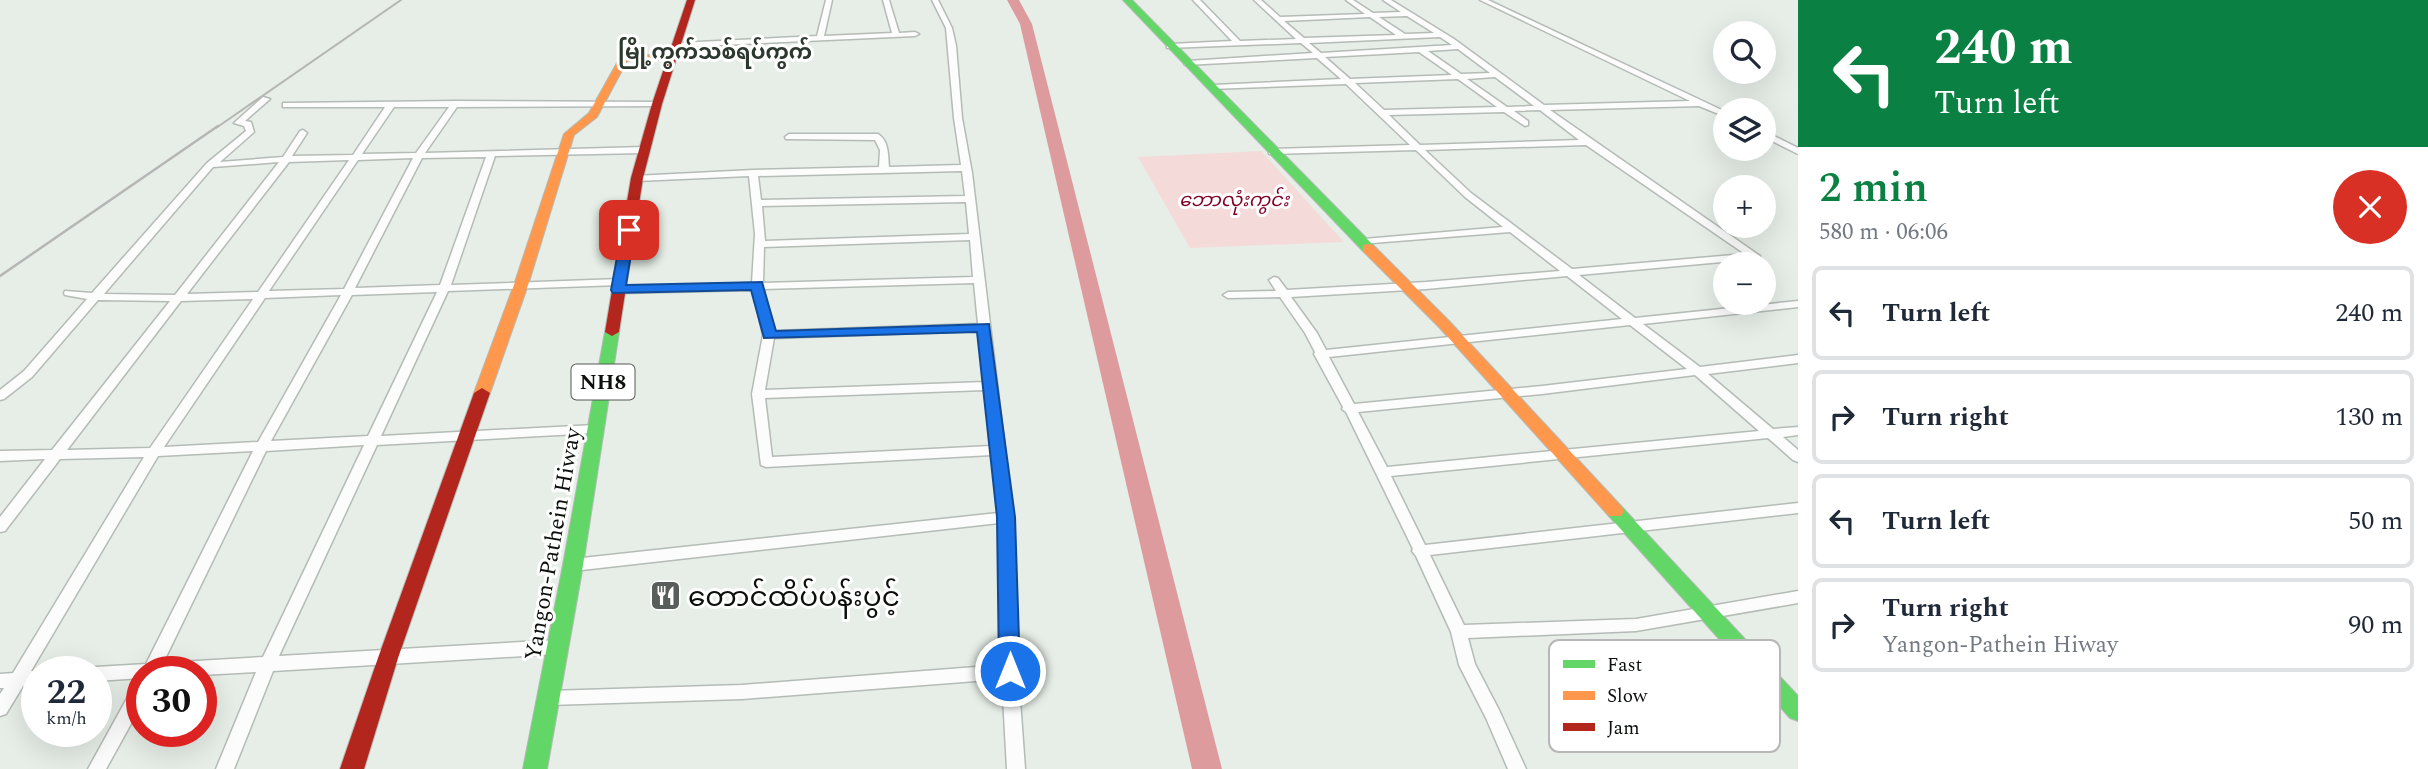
<!DOCTYPE html>
<html lang="en">
<head>
<meta charset="utf-8">
<style>
  body { margin:0; font-family:Spectral,"Noto Sans Myanmar",serif; background:#f6f6f7; color:#1f2937; height:100vh; display:flex; flex-direction:column; font-size:26px; white-space:nowrap }
  * { box-sizing:border-box; margin:0 }
  p { font-size:23px; color:#747a83 }
  .icon { flex:none; width:38px; height:38px; fill:none; stroke:currentColor; stroke-width:2; stroke-linecap:round; stroke-linejoin:round }
  .map { position:relative; flex:1; overflow:hidden }
  .details { display:flex; flex-direction:column; background:#fff; width:630px }
  .details>* { flex:none }
  .banner { background:#0b8043; color:#fff; overflow:hidden }
  .tools { position:absolute; left:1713px; top:21px; display:grid; gap:14px }
  .tools a { display:grid; place-items:center; width:63px; height:63px; border-radius:50%; background:#fff; box-shadow:0 7px 28px #0002; font-size:35px }
  .speed { position:absolute; left:21px; top:656px; display:flex; gap:14px; font-size:35px; font-weight:700; text-align:center }
  .speed>* { display:grid; place-content:center; width:91px; height:91px; border-radius:50%; background:#fff; box-shadow:0 7px 28px #0002; line-height:1 }
  .speed small { font-size:18px; font-weight:400 }
  .speed .limit { border:10px solid #d22; background:#fff; color:#111 }
  .pin { position:absolute; display:grid; place-items:center; width:60px; height:60px; color:#fff; margin:-30px; border-radius:14px; box-shadow:0 4px 10px #0006 }
  .me { position:absolute; width:77px; margin:-38px; rotate:0deg; stroke-linejoin:round; filter:drop-shadow(0 0 5px #0008) }
  .turn { display:flex; align-items:center; gap:24px; height:147px; padding:0 21px; font-size:32px }
  .turn .icon { width:91px; height:91px; stroke-width:2.5 }
  .turn b { display:block; font-size:49px; line-height:60px }
  .round { display:grid; place-items:center; flex:none; width:74px; height:74px; border-radius:37px; background:#f6f6f7 }
  .head { display:flex; align-items:center; justify-content:space-between; height:119px; padding:0 21px }
  h1 { font-size:42px; font-weight:600; line-height:52px; color:#0b8043 }
  ul { padding:0; list-style:none }
  li { display:flex; align-items:center; gap:21px; height:94px; margin:0 14px 10px; padding:0 7px; border:4px solid #e0e1e3; border-radius:10px }
  li div { flex:1 }
  li b { display:block; font-size:26px }
  li em { font-style:normal }
  main { display:flex; flex:1; min-height:0 }
  .map>svg:first-child { display:block }
</style>
</head>
<body>
<main>
<div class="map">
<svg width="1798" height="769" viewBox="0 0 1798 769">
  <rect width="100%" height="100%" fill="#e6eee7"/>
  <path fill="#f4dbd9" d="M1261,151L1344,242L1190,248L1138,157Z"/>
  <g fill="none" stroke-linecap="round" stroke-linejoin="round">
    <path fill="#dd9b9e" fill-rule="evenodd" d="M1007,0H1019L1032,24L1222,769H1192L1020,24Z"/>
    <defs>
      <g id="street">
        <path d="M826,0H832L824,36L892,33L883,0H889L899,33L915,32L919,34L915,36L677,47L673,45L677,43L817,36Z"/>
        <path d="M932,0H938L952,28L956,46L962,118L972,173L1013,517L1018,671L1025,769H1007L1002,679L742,699L549,705L543,703L541,698L543,693L549,691L742,685L1002,665L999,523L573,571L568,569L566,565L568,561L573,559L998,513L992,455L766,467L761,465L752,394L763,335L753,290L619,293L614,290L619,287L752,283L755,234L749,176L637,181L634,180V176L753,170L879,167L880,150L875,140L786,139L785,137L789,134H878C889,141 888,155 889,167L961,165L954,118L946,28ZM962,171L965,196L761,200L758,176ZM966,202L969,234L765,241L762,206ZM970,240L973,277L763,283L764,247ZM974,283L978,324L774,331L763,289ZM979,331L985,382L765,390L774,338ZM985,390L991,446L772,457L765,398Z"/>
        <path d="M1193,0H1200L1240,41L1296,39L1254,0H1261L1280,17L1365,14L1346,0H1353L1373,13L1401,12L1383,0H1391L1454,39L1544,105L1690,101L1480,0H1488L1726,112V117L1699,106L1550,110L1760,256L1755,259L1579,275L1635,318L1798,301V307L1643,324L1700,367L1798,355V363L1708,374L1773,429L1798,427V435L1783,437L1798,450V462L1793,460L1768,438L1391,476L1425,545L1798,503V513L1430,555L1464,625L1636,619L1798,591V603L1636,631L1468,638L1475,664L1499,710L1526,769H1508L1486,718L1459,665L1451,632L1416,556L1412,551L1413,549L1346,412L1342,409L1343,407L1314,354L1315,352L1305,333L1280,297L1228,298L1223,295L1228,292L1276,291L1269,280L1274,277L1278,278L1287,290L1426,282L1560,271L1510,232L1360,244L1359,242L1364,239L1503,227L1465,197L1416,150L1269,154V150L1272,149L1410,145L1346,84L1210,89V85H1213L1341,79L1317,58L1185,65L1184,63L1188,61L1313,53L1301,43L1167,48V44H1170L1232,41ZM1407,16L1434,33L1405,34L1379,17ZM1370,17L1396,35L1304,38L1284,21ZM1440,37L1452,45L1321,53L1309,43ZM1458,49L1490,73L1461,74L1428,51ZM1419,52L1452,75L1350,79L1325,57ZM1495,77L1534,106L1507,107L1467,79ZM1458,79L1497,107L1384,110L1355,83ZM1540,110L1579,140L1420,145L1389,115L1504,112L1525,126L1528,125V121L1514,111ZM1586,145L1745,254L1572,269L1471,193L1425,150ZM1567,276L1622,319L1326,350L1317,333L1291,297L1426,289ZM1630,325L1687,369L1542,386L1354,404L1329,357ZM1695,375L1759,431L1387,467L1358,412L1542,394Z"/>
        <path d="M263,97L270,99L245,121L251,122L254,132L220,162L283,157L300,131L303,130L307,133L292,156L353,155L385,107H283V103H286L456,101L657,102L661,104L657,106L457,107L425,153L644,147L648,150L644,153L495,156L451,285L620,279L625,282L620,285L448,291L381,436L595,425L601,429L595,433L377,445L279,656L557,640L563,642L565,647L563,652L557,654L273,671L234,769H216L256,672L201,675V672H142V678L96,681V672H89L90,669L96,667L146,664L253,451L158,456L31,671L40,672H37V685L23,686L6,714L0,716V694L4,688H0V674L13,673L144,457L60,459L5,531L0,532V517L45,459L0,461V451L52,450L170,301L98,300L32,377L4,399L0,400V390L24,371L87,299L65,295L64,293L65,291L92,293L207,163L246,131L244,126L234,123ZM394,107H449L416,153L362,154ZM486,157L440,285L355,288L422,158ZM413,158L344,289L269,291L358,160ZM349,160L258,292L187,294L289,162ZM279,162L175,295L104,294L213,167ZM437,292L368,436L271,441L352,295ZM341,295L258,442L164,447L265,298ZM253,299L150,448L67,450L181,301ZM364,445L263,657L163,663L266,451Z"/>
        <path d="M1764,131L1798,148V154L1764,137Z"/>
        <path d="M142,680V704L106,769H88L136,682Z"/>
      </g>
      <g id="fast">
        <path d="M1123,0H1132L1373,245V251H1363Z"/>
        <path d="M612,328L619,332L583,565L547,769H523L563,565L605,332Z"/>
        <path d="M1615,504L1621,506L1798,696V721L1790,718L1609,516L1606,511L1609,506Z"/>
      </g>
      <g id="slow">
        <path d="M673,54L678,57L676,59L627,61L597,117L574,135L528,285L490,393L482,398L476,397L474,393L514,285L564,134L589,113L621,56Z"/>
        <path d="M1368,244L1373,245L1449,321L1621,506L1624,511L1621,516H1609L1439,327L1363,251V245Z"/>
      </g>
      <g id="jam">
        <path d="M687,0H695L662,104L643,178L619,332L612,336L605,332L631,178L652,104Z"/>
        <path d="M482,388L490,393L398,658L364,769H340L378,658L474,393Z"/>
      </g>
    </defs>
    <use href="#street" stroke="#b5bbb6" stroke-width="3"/>
    <use href="#fast" stroke="#b5bbb6" stroke-width="2"/>
    <use href="#slow" stroke="#b5bbb6" stroke-width="2"/>
    <use href="#jam" stroke="#b5bbb6" stroke-width="2"/>
    <use href="#street" fill="#fbfcfb" fill-rule="evenodd"/>
    <use href="#fast" fill="#63d668" fill-rule="evenodd"/>
    <use href="#slow" fill="#ff974d" fill-rule="evenodd"/>
    <use href="#jam" fill="#b3261e" fill-rule="evenodd"/>
    <path stroke="#b5b6b5" stroke-width="2" d="M216,128L401,0"/>
    <path stroke="#b5b6b5" stroke-width="2.5" d="M0,276L218,126"/>
  </g>
  <path fill="#1a73e8" stroke="#114b97" stroke-width="2" d="M629,227L635,230L626,285L762,282L776,331L989,324L1015,517L1020,671L1017,677L1010,680L1002,677L999,671L997,517L977,332L764,338L751,290L613,293L611,290L622,230Z"/>
  <defs>
    <symbol id="restaurant-square" viewBox="-11 -11 22 22"><rect x="-9" y="-9" width="18" height="18" rx="4" fill="#585e59" stroke="#fff"/><path d="M-5-6h1v4h1v-4h1v4h1v-4h1v5L-1.5 .5V6h-2V.5L-5-1ZM5-6V6H3V1.5H1.5Q1.5-4 5-6Z" fill="#fff"/></symbol>
  </defs>
  <g fill-rule="evenodd">
    <use href="#restaurant-square" x="648" y="578" width="35" height="35"/>
  </g>
  <g text-anchor="middle" stroke-width="6" stroke-linejoin="round" paint-order="stroke">
    <g font-size="19" font-style="italic" fill="#7f0225" stroke="#fff">
      <text x="1234" y="206">ဘောလုံးကွင်း</text>
    </g>
    <g font-size="21" font-weight="bold" fill="#2d382e" stroke="#fff">
      <text x="715" y="59">မြို့ကွက်သစ်ရပ်ကွက်</text>
    </g>
    <rect fill="#fff" stroke="#555855" stroke-width="2" x="571.5" y="364.5" width="63" height="35" rx="5"/>
    <g font-size="21" font-weight="bold" fill="#0c100c">
      <text x="603" y="389">NH8</text>
    </g>
    <g font-size="23" fill="#0c100c" stroke="#fff">
      <text transform="translate(552 544) rotate(-80)" y="8">Yangon-Pathein Hiway</text>
    </g>
    <g font-size="28" fill="#0c100c" stroke="#fff" text-anchor="start">
      <text x="688" y="606">တောင်ထိပ်ပန်းပွင့်</text>
    </g>
  </g>
  <rect x="1549" y="640" width="231" height="112" rx="10" fill="#fff" stroke="#b6b7b6" stroke-width="2"/>
  <rect x="1563" y="660" width="32" height="8" fill="#63d668"/>
  <rect x="1563" y="691" width="32" height="9" fill="#ff974d"/>
  <rect x="1563" y="723" width="32" height="8" fill="#b3261e"/>
  <g font-size="19" fill="#0c100c">
    <text x="1607" y="671">Fast</text>
    <text x="1607" y="702">Slow</text>
    <text x="1607" y="734">Jam</text>
  </g>
</svg>
<div class="tools">
<a><svg class="icon" aria-label="search" viewBox="0 0 24 24"><circle cx="10" cy="10" r="6"/><path d="M15 15l6 6"/></svg></a>
<a><svg class="icon" aria-label="layers" viewBox="0 0 24 24"><path d="M12 4l9 5-9 5-9-5zM3 14l9 5 9-5"/></svg></a>
<a>+</a>
<a>−</a>
</div>
<div class="speed"><div>22<small>km/h</small></div><div class="limit">30</div></div>
<div class="pin" style="left:629px;top:230px;background:#d93025"><svg class="icon" aria-label="arrive" viewBox="0 0 24 24"><path d="M6 21V4h12l-3 4 3 4H6"/></svg></div>
<svg class="me" style="left:1010px;top:671px" viewBox="-20 -20 40 40"><circle r="17" fill="#1a73e8" stroke="#fff" stroke-width="3"/><path d="M0-11L8 9 0 5-8 9z" fill="#fff"/></svg>
</div>
<section class="details">
<div class="banner">
<div class="turn"><svg class="icon" aria-label="left" viewBox="0 0 24 24"><path d="M17 20v-9H6M10 6l-5 5 5 5"/></svg><div><b>240 m</b>Turn left</div></div>
</div>
<div class="head"><div><h1>2 min</h1><p>580 m · 06:06</p></div><a class="round" style="background:#d93025;color:#fff"><svg class="icon" aria-label="close" viewBox="0 0 24 24"><path d="M6 6l12 12M18 6L6 18"/></svg></a></div>
<ul>
<li><svg class="icon" aria-label="left" viewBox="0 0 24 24"><path d="M17 20v-9H6M10 6l-5 5 5 5"/></svg><div><b>Turn left</b></div><em>240 m</em></li>
<li><svg class="icon" aria-label="right" viewBox="0 0 24 24"><path d="M7 20v-9h11M14 6l5 5-5 5"/></svg><div><b>Turn right</b></div><em>130 m</em></li>
<li><svg class="icon" aria-label="left" viewBox="0 0 24 24"><path d="M17 20v-9H6M10 6l-5 5 5 5"/></svg><div><b>Turn left</b></div><em>50 m</em></li>
<li><svg class="icon" aria-label="right" viewBox="0 0 24 24"><path d="M7 20v-9h11M14 6l5 5-5 5"/></svg><div><b>Turn right</b><p>Yangon-Pathein Hiway</p></div><em>90 m</em></li>
</ul>
</section>
</main>
</body>
</html>
